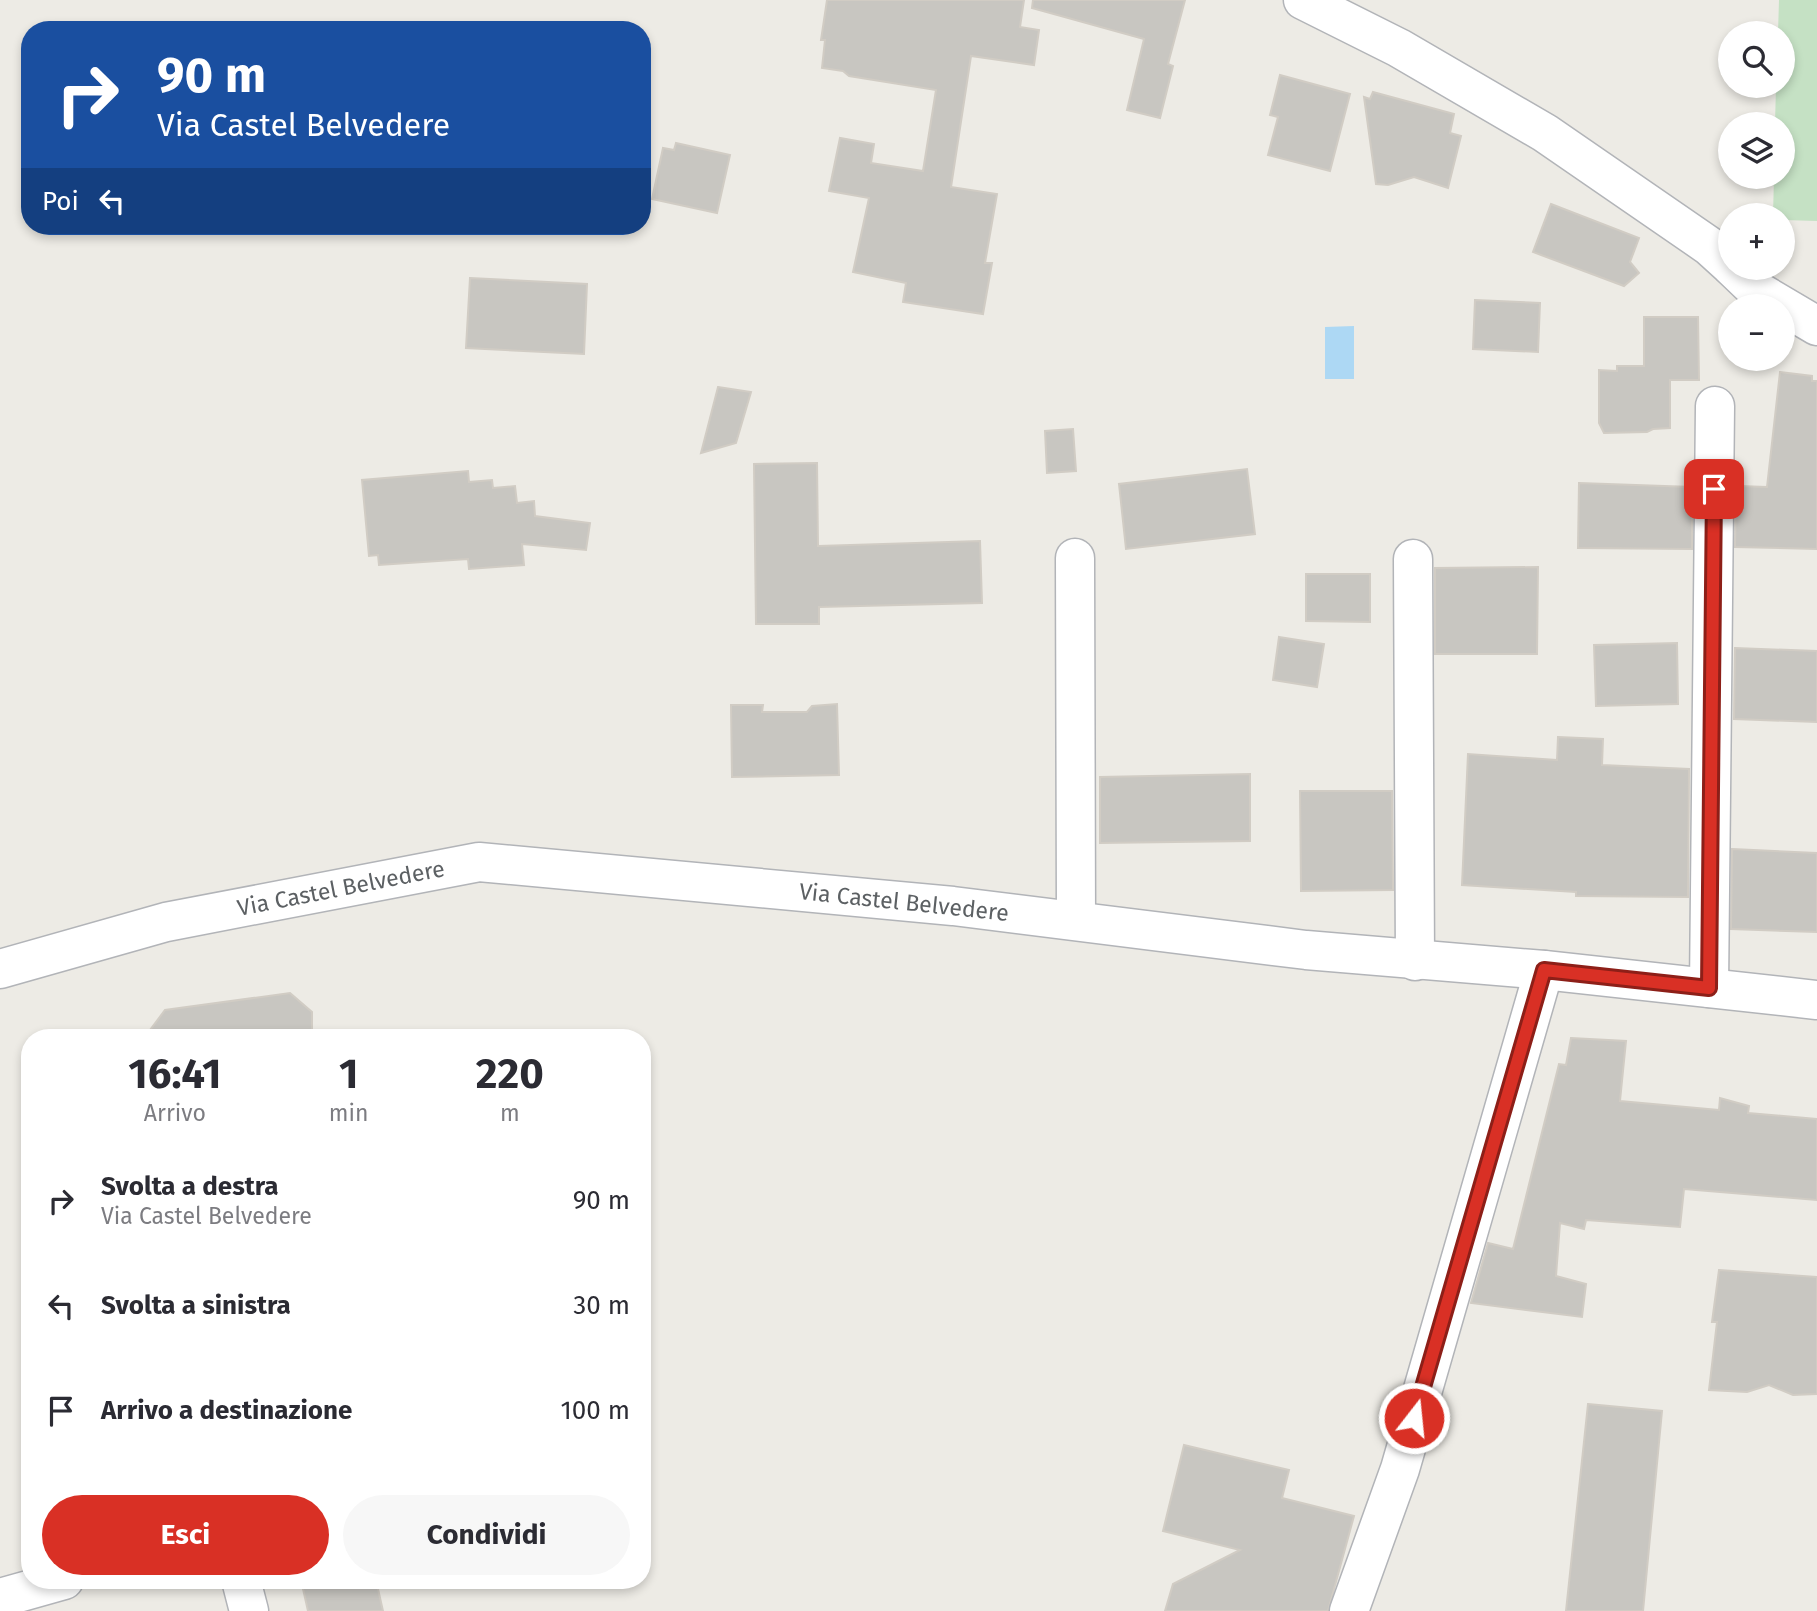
<!DOCTYPE html>
<html lang="it">
<head>
<meta charset="utf-8">
<style>
  body { margin:0; font-family:"Fira Sans",sans-serif; background:#f7f7f7; color:#2b2b33; height:100vh; display:flex; flex-direction:column; font-size:26px; white-space:nowrap }
  * { box-sizing:border-box; margin:0 }
  p { font-size:23px; color:#7c7c81 }
  .icon { flex:none; width:38px; height:38px; fill:none; stroke:currentColor; stroke-width:2; stroke-linecap:round; stroke-linejoin:round }
  .map { position:relative; flex:1; overflow:hidden }
  .details { position:absolute; left:21px; top:1029px; width:630px; height:560px; display:flex; flex-direction:column; background:#fff; border-radius:28px; box-shadow:0 4px 10px #0003 }
  .details>* { flex:none }
  .top-card { position:absolute; left:21px; top:21px; width:630px; height:214px; border-radius:28px; box-shadow:0 4px 10px #0003; background:#1a4fa0; color:#fff; overflow:hidden }
  .controls { position:absolute; left:1718px; top:21px; display:grid; gap:14px }
  .controls a { display:grid; place-items:center; width:77px; height:77px; border-radius:50%; background:#fff; box-shadow:0 4px 10px #0003; font-size:35px }
  .pin { position:absolute; display:grid; place-items:center; width:60px; height:60px; color:#fff; margin:-30px; border-radius:14px; box-shadow:0 4px 10px #0006 }
  .me { position:absolute; width:77px; margin:-38px; rotate:16deg; stroke-linejoin:round; filter:drop-shadow(0 0 5px #0008) }
  .turn { display:flex; align-items:center; gap:24px; height:147px; padding:0 21px; font-size:32px }
  .turn .icon { width:91px; height:91px; stroke-width:2.5 }
  .turn b { display:block; font-size:49px; line-height:60px }
  .then { display:flex; align-items:center; height:66px; padding:0 21px; background:#0003; gap:14px; font-size:26px }
  .eta { display:flex; justify-content:space-evenly; align-items:center; height:119px; text-align:center }
  .eta b { font-size:42px; font-weight:700; line-height:49px }
  .action { display:flex; gap:14px; margin-top:auto; padding:14px 21px }
  .action a { flex:1; height:80px; border-radius:42px; background:#d93025; color:#fff; font-size:28px; font-weight:700; line-height:80px; text-align:center }
  .action a+a { background:#f7f7f7; color:#2b2b33 }
  ul { padding:0; list-style:none }
  li { display:flex; align-items:center; gap:21px; height:105px; padding:0 21px }
  li div { flex:1 }
  li b { display:block; font-size:26px }
  li em { font-style:normal }
  .map>svg:first-child { display:block }
</style>
</head>
<body>
<div class="map">
<svg width="1817" height="1611" viewBox="0 0 1817 1611">
  <rect width="100%" height="100%" fill="#edebe5"/>
  <path fill="#c5e1c4" d="M1779,0H1817V221L1783,220V215H1773L1774,177H1783V124H1775L1776,86H1783V33H1778Z"/>
  <path fill="#add8f4" d="M1354,326V379H1325V327Z"/>
  <g fill="#c8c6c1" stroke="#d1ccc4" stroke-width="2">
    <path d="M827,0H1024L1020,27L1039,30L1034,65L971,56L951,187L997,194L985,263H992L983,314L903,302L906,283L853,272L869,198L829,191L840,138L874,144L871,163L923,171L936,90L849,76L843,71L822,68L825,40H821Z"/>
    <path d="M1033,0H1185L1168,64L1173,66L1160,118L1127,110L1144,39L1032,8Z"/>
    <path d="M1280,75L1350,94L1330,171L1268,155L1278,117L1270,115Z"/>
    <path d="M1373,92L1454,114L1450,133L1461,136L1448,188L1414,177L1388,185L1376,184L1364,97L1370,99Z"/>
    <path d="M676,143L730,155L717,213L652,199L663,148L674,150Z"/>
    <path d="M1551,204L1639,238L1630,262L1639,273L1624,286L1533,252Z"/>
    <path d="M470,278L587,284L584,354L466,348Z"/>
    <path d="M1475,300L1540,303L1538,352L1473,349Z"/>
    <path d="M1644,317H1698L1699,380H1670V428L1653,429L1647,432L1604,433L1599,423V370L1617,371V366H1644Z"/>
    <path d="M1780,372L1812,376V381H1817V549L1735,547L1736,488L1739,486L1767,487Z"/>
    <path d="M718,387L751,392L736,443L701,453Z"/>
    <path d="M1073,429L1076,471L1047,473L1045,431Z"/>
    <path d="M817,463L818,546L980,541L982,603L819,607V624H756L754,464Z"/>
    <path d="M1247,469L1255,534L1126,549L1119,484Z"/>
    <path d="M468,471L469,482L492,480L493,488L515,486L517,503L534,501L535,516L590,523L586,550L522,544L524,565L469,569L468,559L379,565L378,555L369,556L362,480Z"/>
    <path d="M1579,483L1692,487V549L1578,548Z"/>
    <path d="M1538,567L1537,654H1435V568Z"/>
    <path d="M1306,574H1370V622L1306,621Z"/>
    <path d="M1279,637L1324,644L1317,687L1273,680Z"/>
    <path d="M1677,643L1678,704L1596,706L1594,645Z"/>
    <path d="M1735,648L1817,651V722L1734,719Z"/>
    <path d="M837,704L839,775L732,777L731,705H763L762,712H807L812,706Z"/>
    <path d="M1558,737L1603,739L1602,765L1689,769L1688,897L1576,896V892L1462,885L1468,754L1557,760Z"/>
    <path d="M1250,774V841L1100,843V777Z"/>
    <path d="M1300,791H1392L1393,890L1301,891Z"/>
    <path d="M1732,849L1817,853V932L1731,929Z"/>
    <path d="M290,993L312,1012V1038H144L165,1010Z"/>
    <path d="M1571,1038L1626,1041L1620,1101L1719,1110L1720,1098L1749,1106L1748,1113L1817,1119V1200L1684,1189L1680,1227L1586,1220L1584,1229L1560,1223L1556,1276L1586,1284L1582,1317L1471,1303L1488,1243L1513,1249L1559,1064L1566,1065Z"/>
    <path d="M1719,1270L1817,1277V1394L1793,1395L1769,1385L1747,1392L1709,1390L1717,1322H1712Z"/>
    <path d="M1588,1404L1662,1411L1643,1611H1566Z"/>
    <path d="M1184,1445L1289,1470L1282,1498L1354,1516L1328,1611H1165L1173,1584L1240,1550L1163,1531Z"/>
    <path d="M301,1580H376L383,1611H308Z"/>
  </g>
  <g fill="none" stroke-linecap="round" stroke-linejoin="round">
    <defs>
      <g id="minor">
        <path d="M1303,0L1399,48L1545,133L1709,246L1731,266"/>
        <path d="M1733,268L1756,290L1817,326"/>
        <path d="M1075,558L1076,919"/>
        <path d="M1413,559L1415,961"/>
        <path d="M0,969L166,922L479,862L953,906L1306,950L1544,970L1817,1000"/>
        <path d="M1709,988L1715,406"/>
        <path d="M241,1580L249,1611"/>
        <path d="M0,1598L64,1580"/>
        <path d="M1349,1611L1400,1469L1544,970"/>
      </g>
    </defs>
    <use href="#minor" stroke="#b2b4b8" stroke-width="41"/>
    <use href="#minor" stroke="#fff" stroke-width="38"/>
  </g>
  <g fill="none" stroke-linecap="round" stroke-linejoin="round">
    <defs>
      <path id="route" d="M1414,1418L1544,970L1709,988L1714,489"/>
    </defs>
    <use href="#route" stroke="#8d1f18" stroke-width="18"/>
    <use href="#route" stroke="#d93025" stroke-width="12"/>
  </g>
  <g text-anchor="middle" stroke-width="5" stroke-linejoin="round" paint-order="stroke">
    <g font-size="23" fill="#5c6063" stroke="#fff">
      <text transform="translate(341 888) rotate(-11)" y="8">Via Castel Belvedere</text>
      <text transform="translate(904 902) rotate(6)" y="8">Via Castel Belvedere</text>
    </g>
  </g>
</svg>
<div class="controls">
<a><svg class="icon" aria-label="search" viewBox="0 0 24 24"><circle cx="10" cy="10" r="6"/><path d="M15 15l6 6"/></svg></a>
<a><svg class="icon" aria-label="layers" viewBox="0 0 24 24"><path d="M12 4l9 5-9 5-9-5zM3 14l9 5 9-5"/></svg></a>
<a>+</a>
<a>−</a>
</div>
<div class="pin" style="left:1714px;top:489px;background:#d93025"><svg class="icon" aria-label="arrive" viewBox="0 0 24 24"><path d="M6 21V4h12l-3 4 3 4H6"/></svg></div>
<svg class="me" style="left:1414px;top:1418px" viewBox="-20 -20 40 40"><circle r="17" fill="#d93025" stroke="#fff" stroke-width="3"/><path d="M0-11L8 9 0 5-8 9z" fill="#fff"/></svg>
<div class="top-card">
<div class="turn"><svg class="icon" aria-label="right" viewBox="0 0 24 24"><path d="M7 20v-9h11M14 6l5 5-5 5"/></svg><div><b>90 m</b>Via Castel Belvedere</div></div>
<div class="then">Poi<svg class="icon" aria-label="left" viewBox="0 0 24 24"><path d="M17 20v-9H6M10 6l-5 5 5 5"/></svg></div>
</div>
<section class="details">
<div class="eta">
<div><b>16:41</b><p>Arrivo</p></div>
<div><b>1</b><p>min</p></div>
<div><b>220</b><p>m</p></div>
</div>
<ul>
<li><svg class="icon" aria-label="right" viewBox="0 0 24 24"><path d="M7 20v-9h11M14 6l5 5-5 5"/></svg><div><b>Svolta a destra</b><p>Via Castel Belvedere</p></div><em>90 m</em></li>
<li><svg class="icon" aria-label="left" viewBox="0 0 24 24"><path d="M17 20v-9H6M10 6l-5 5 5 5"/></svg><div><b>Svolta a sinistra</b></div><em>30 m</em></li>
<li><svg class="icon" aria-label="arrive" viewBox="0 0 24 24"><path d="M6 21V4h12l-3 4 3 4H6"/></svg><div><b>Arrivo a destinazione</b></div><em>100 m</em></li>
</ul>
<div class="action"><a>Esci</a><a>Condividi</a></div>
</section>
</div>
</body>
</html>
